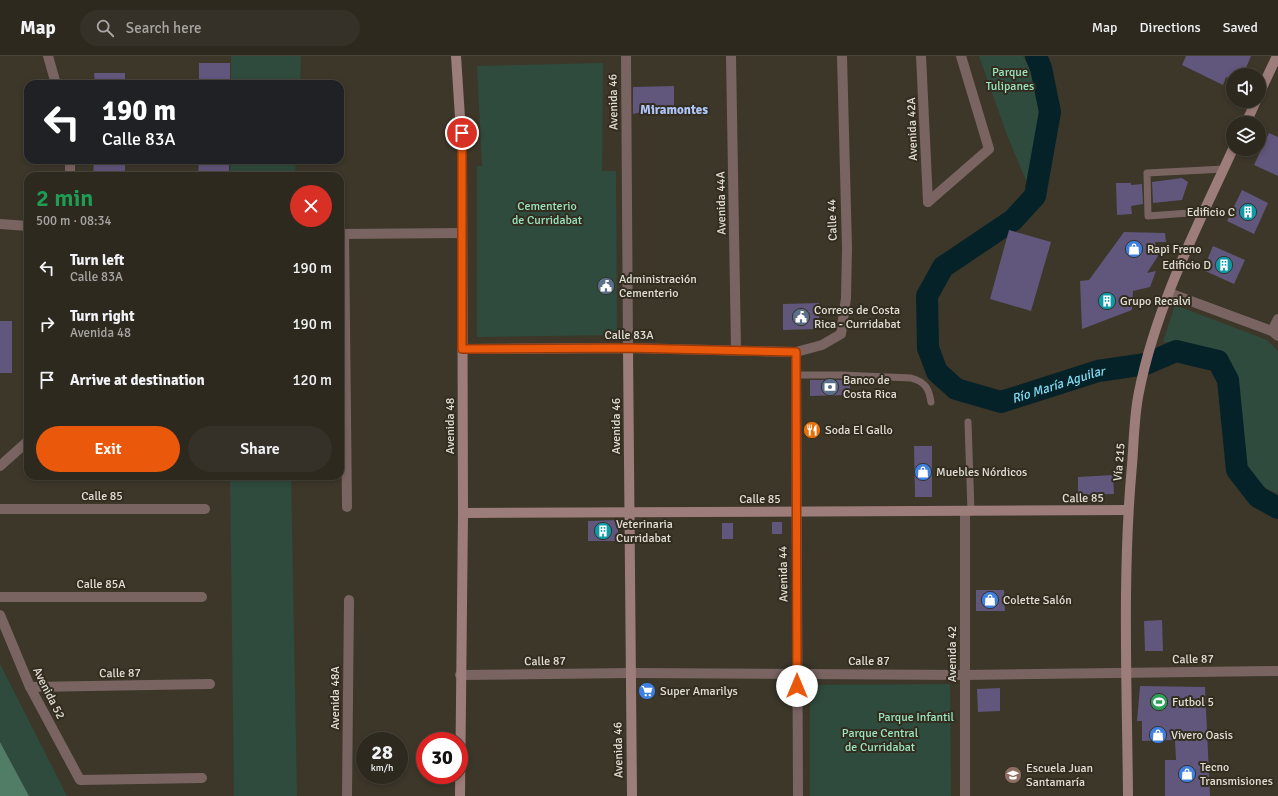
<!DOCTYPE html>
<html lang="en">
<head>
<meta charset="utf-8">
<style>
  body { margin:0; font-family:Signika,sans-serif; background:#353128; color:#f1f3f6; height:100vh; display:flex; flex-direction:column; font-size:15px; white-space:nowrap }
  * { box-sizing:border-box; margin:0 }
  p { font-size:13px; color:#a7a6a4 }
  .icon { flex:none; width:22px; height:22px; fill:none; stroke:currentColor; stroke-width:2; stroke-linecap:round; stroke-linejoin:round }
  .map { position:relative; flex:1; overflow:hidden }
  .details { position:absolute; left:24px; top:116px; width:320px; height:308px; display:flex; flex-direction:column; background:#2d291f; border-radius:12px; box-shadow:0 2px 6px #0003,0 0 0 1px #48453d }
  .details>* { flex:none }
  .hud { position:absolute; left:24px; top:24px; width:320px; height:84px; border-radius:12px; box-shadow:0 2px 6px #0003,0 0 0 1px #48453d; background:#202124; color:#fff; overflow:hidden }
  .controls { position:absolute; left:1226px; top:12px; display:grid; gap:8px }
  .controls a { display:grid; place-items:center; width:40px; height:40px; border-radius:50%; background:#2d291f; box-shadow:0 2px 6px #0003,0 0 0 1px #48453d; font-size:20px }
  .speed { position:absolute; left:356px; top:676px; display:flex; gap:8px; font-size:20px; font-weight:700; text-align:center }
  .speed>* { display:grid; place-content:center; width:52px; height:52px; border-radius:50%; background:#2d291f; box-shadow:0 2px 6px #0003,0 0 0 1px #48453d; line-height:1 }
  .speed small { font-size:10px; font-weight:400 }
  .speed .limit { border:6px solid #d22; background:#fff; color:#111 }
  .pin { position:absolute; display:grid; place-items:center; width:34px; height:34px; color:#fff; margin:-17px; border:2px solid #fff; border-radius:50%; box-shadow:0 1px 4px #0007 }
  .me { position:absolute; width:44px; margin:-22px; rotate:0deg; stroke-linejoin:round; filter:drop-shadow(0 0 3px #0008) }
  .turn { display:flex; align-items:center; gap:14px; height:84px; padding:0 12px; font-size:18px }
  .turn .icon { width:52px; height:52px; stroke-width:2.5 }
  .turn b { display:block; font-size:28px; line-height:34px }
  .round { display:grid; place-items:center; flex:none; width:42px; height:42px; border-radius:21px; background:#353128 }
  .headline { display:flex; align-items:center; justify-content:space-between; height:68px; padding:0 12px }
  h1 { font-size:24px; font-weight:600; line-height:30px; color:#1e9e55 }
  .primary-button { display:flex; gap:8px; margin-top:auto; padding:8px 12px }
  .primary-button a { flex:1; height:46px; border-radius:24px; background:#ea580c; color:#fff; font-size:16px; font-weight:600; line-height:46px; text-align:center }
  .primary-button a+a { background:#353128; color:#f1f3f6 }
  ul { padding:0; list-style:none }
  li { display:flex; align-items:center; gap:12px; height:56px; padding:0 12px }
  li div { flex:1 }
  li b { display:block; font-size:15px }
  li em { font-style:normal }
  header { display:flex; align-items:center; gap:24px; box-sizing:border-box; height:56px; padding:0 20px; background:#2d291f; border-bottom:1px solid #48453d }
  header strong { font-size:19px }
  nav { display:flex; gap:22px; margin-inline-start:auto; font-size:14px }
  .search { width:280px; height:36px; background:#353128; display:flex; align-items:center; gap:10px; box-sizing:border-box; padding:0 14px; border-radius:22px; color:#a7a6a4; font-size:15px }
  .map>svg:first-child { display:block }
</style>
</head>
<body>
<header>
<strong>Map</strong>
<div class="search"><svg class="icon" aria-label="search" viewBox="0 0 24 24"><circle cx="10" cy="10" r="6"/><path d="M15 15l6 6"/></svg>Search here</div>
<nav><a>Map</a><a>Directions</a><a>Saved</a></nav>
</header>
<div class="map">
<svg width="1278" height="740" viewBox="0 0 1278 740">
  <rect width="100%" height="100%" fill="#3c3729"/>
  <g fill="#2f4b3d">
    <path d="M231,0H301L300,28H231Z"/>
    <path d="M979,0H1023L1031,14L1039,56L1027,127L1007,79Z"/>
    <path d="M603,7L602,115H616L617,279L477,281V110H482L477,10Z"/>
    <path d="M231,104H296L295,120H230Z"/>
    <path d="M1175,249L1267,284L1278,295V438L1262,430L1245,410L1236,319L1227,299L1183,286H1163Z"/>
    <path d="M230,420H291L297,740H234Z"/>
    <path d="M0,608L67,740H29L0,686Z"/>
    <path d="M950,628L951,740H810V629Z"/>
  </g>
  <path fill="#517d67" d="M0,686L29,740H0Z"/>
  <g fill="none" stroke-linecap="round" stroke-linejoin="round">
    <path stroke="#062229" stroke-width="22" id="s1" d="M1036,0L1041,12L1050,56L1035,140L1013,164L943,211L927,240L928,292L937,316L956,333L1001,346L1098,315L1146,308L1176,295L1218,305L1228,324L1237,414L1258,441L1278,452"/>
  </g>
  <g fill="#61567b">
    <path d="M1186,0H1251L1243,19H1233V24L1226,21L1223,29L1182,9Z"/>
    <rect x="199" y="7" width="31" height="21"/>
    <path d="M94,17H125V28H95Z"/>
    <path d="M674,30V53L660,54V52L633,58V31Z"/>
    <path d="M1269,77L1278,81V120L1254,109Z"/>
    <path d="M94,104H125V120H93Z"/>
    <path d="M199,104H229V120H198Z"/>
    <path d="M1182,122L1188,126L1182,144L1153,147L1152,126Z"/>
    <path d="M1116,127H1131V129L1142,128L1143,148L1131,150L1132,158L1117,159Z"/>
    <path d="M1242,134L1268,147L1254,178L1227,165Z"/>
    <path d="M1009,174L1051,186L1031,255L990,243Z"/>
    <path d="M1124,176L1165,177L1166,186H1155L1158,200L1147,217L1156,215L1150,231L1133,235L1132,254L1082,273L1080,225L1089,224Z"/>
    <path d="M1213,190L1245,204L1234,228L1203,214Z"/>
    <path d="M819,247V273L783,274V248Z"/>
    <rect x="0" y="265" width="12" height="52"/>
    <path d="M810,324H850V339L810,340Z"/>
    <path d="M914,390H932V441H915Z"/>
    <path d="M1113,419L1114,438L1078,439V421Z"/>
    <path d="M618,464V485H588V465Z"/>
    <rect x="772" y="466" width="10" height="12"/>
    <rect x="722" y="467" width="11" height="16"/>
    <path d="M976,534H1004L1005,555H976Z"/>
    <path d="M1162,564L1163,595H1145L1144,565Z"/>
    <path d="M1140,630L1205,631L1210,740H1165V704H1176L1175,684L1142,685V665H1137Z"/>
    <path d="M1000,632V655L978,656L977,633Z"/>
  </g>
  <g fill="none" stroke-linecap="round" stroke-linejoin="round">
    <g stroke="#796462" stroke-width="7">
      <path d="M1203,156L1148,160L1147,117L1224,113"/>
      <path d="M796,319H841L911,322C925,326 929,332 931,346"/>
      <path d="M968,366L971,456"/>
    </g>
    <g stroke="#796462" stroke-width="10">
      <path d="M48,0L56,28"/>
      <path d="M626,0L628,292L796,296L822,289L841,278L846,242L847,192L842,0"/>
      <path d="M731,0L736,293"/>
      <path d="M921,0L928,146"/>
      <path d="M70,104V120"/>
      <path d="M928,146L989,93L961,0"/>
      <path d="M0,168L28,170"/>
      <path d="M340,178L462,177"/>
      <path d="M344,178L347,451"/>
      <path d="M1169,237L1272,275L1278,280"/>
      <path d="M1272,275L1278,263"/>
      <path d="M796,296L798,740"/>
      <path d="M0,410L28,385"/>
      <path d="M0,453H205"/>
      <path d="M965,456V740"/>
      <path d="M0,541H202"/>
      <path d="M0,559L30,631L80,724L202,722"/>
      <path d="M460,619L631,617L965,619L1278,615"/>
      <path d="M30,631L210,628"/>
      <path d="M347,740L349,544"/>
    </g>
    <g stroke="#9d7d79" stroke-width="10">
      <path d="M456,0L462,92L463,457L460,740"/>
      <path d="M1259,38L1277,0"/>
      <path d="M1246,67L1256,45"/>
      <path d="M462,293L628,292L632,740"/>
      <path d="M463,457L1128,454"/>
      <path d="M1128,740C1127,630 1122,518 1132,409C1134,385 1134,359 1139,336C1156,250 1197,171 1233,93"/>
    </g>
  </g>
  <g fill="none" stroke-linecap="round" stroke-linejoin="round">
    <defs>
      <path id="route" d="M462,77V293L628,292L796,296L797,630"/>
    </defs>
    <use href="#route" stroke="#983908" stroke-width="10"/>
    <use href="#route" stroke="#ea580c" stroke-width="7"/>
  </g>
  <defs>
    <symbol id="building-disc" viewBox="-11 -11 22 22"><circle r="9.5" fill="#0f9aa8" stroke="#322d1f"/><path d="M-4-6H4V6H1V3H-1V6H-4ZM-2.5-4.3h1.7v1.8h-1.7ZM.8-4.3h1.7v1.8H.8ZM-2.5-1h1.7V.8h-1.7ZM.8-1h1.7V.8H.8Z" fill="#fff"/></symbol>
    <symbol id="shop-disc" viewBox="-11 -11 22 22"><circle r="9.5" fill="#3f7fe0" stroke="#322d1f"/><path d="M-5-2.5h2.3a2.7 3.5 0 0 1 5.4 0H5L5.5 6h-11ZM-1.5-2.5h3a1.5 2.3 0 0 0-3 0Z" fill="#fff"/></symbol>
    <symbol id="civic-disc" viewBox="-11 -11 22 22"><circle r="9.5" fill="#5c6f8a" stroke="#322d1f"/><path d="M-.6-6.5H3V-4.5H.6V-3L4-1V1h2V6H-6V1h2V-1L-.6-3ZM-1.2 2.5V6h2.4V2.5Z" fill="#fff"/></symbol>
    <symbol id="bank-disc" viewBox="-11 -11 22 22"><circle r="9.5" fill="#5c6f8a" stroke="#322d1f"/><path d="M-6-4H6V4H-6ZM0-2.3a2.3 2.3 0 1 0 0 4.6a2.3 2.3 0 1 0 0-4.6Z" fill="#fff"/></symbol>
    <symbol id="restaurant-disc" viewBox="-11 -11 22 22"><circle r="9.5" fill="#e8710a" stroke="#322d1f"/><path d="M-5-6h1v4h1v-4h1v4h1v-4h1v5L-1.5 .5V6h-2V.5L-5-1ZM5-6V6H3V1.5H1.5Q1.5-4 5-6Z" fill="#fff"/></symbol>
    <symbol id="supermarket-disc" viewBox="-11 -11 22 22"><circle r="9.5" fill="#3f7fe0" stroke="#322d1f"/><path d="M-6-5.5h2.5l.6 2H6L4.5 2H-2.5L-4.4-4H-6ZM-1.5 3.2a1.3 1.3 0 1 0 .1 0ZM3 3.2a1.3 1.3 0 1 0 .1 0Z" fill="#fff"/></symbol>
    <symbol id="stadium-disc" viewBox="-11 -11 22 22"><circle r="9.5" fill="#2e9e5b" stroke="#322d1f"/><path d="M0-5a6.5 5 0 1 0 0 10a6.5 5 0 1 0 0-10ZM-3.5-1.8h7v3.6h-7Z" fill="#fff"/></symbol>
    <symbol id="school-disc" viewBox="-11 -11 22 22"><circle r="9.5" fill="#8d6e63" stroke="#322d1f"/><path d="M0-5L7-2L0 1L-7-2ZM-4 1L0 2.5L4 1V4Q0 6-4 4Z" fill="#fff"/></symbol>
  </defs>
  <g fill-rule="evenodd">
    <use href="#building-disc" x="1238" y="146" width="20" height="20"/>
    <use href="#shop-disc" x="1124" y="183" width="20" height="20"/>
    <use href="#building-disc" x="1214" y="199" width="20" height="20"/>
    <use href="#civic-disc" x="596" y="220" width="20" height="20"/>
    <use href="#building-disc" x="1097" y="235" width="20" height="20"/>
    <use href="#civic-disc" x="791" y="251" width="20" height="20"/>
    <use href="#bank-disc" x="820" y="321" width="20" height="20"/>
    <use href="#restaurant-disc" x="802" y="364" width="20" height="20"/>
    <use href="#shop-disc" x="913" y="406" width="20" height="20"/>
    <use href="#building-disc" x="593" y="465" width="20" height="20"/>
    <use href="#shop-disc" x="980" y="534" width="20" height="20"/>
    <use href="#supermarket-disc" x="637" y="625" width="20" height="20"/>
    <use href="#stadium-disc" x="1149" y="636" width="20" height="20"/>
    <use href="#shop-disc" x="1148" y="669" width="20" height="20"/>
    <use href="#shop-disc" x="1177" y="708" width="20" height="20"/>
    <use href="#school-disc" x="1003" y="709" width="20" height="20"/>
  </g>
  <g text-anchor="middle" stroke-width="4" stroke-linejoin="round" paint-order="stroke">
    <g font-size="12" fill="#9be4bf" stroke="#322d1f">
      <text x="1010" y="20">Parque<tspan x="1010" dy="14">Tulipanes</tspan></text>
      <text x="547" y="154">Cementerio<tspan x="547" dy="14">de Curridabat</tspan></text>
      <text x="916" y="665">Parque Infantil</text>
      <text x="880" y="681">Parque Central<tspan x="880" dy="14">de Curridabat</tspan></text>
    </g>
    <g font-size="12" fill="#e2ded6" stroke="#322d1f">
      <text transform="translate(613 46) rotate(-91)" y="4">Avenida 46</text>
      <text transform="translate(912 73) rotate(-92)" y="4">Avenida 42A</text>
      <text transform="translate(721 147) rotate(-91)" y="4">Avenida 44A</text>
      <text transform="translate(832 164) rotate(-92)" y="4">Calle 44</text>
      <text x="629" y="283">Calle 83A</text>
      <text transform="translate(450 370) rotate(-90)" y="4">Avenida 48</text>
      <text transform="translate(616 370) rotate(-90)" y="4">Avenida 46</text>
      <text transform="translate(1119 406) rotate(-85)" y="4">Vía 215</text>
      <text x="102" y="444">Calle 85</text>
      <text transform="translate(1083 442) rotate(-1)" y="4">Calle 85</text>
      <text x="760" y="447">Calle 85</text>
      <text transform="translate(783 518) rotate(-91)" y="4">Avenida 44</text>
      <text x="101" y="532">Calle 85A</text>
      <text transform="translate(952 598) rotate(-90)" y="4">Avenida 42</text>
      <text transform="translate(1193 603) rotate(-1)" y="4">Calle 87</text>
      <text transform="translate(545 605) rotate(-1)" y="4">Calle 87</text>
      <text x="869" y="609">Calle 87</text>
      <text transform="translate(120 617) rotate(-1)" y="4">Calle 87</text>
      <text transform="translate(49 637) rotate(63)" y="4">Avenida 52</text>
      <text transform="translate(335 642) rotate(-90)" y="4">Avenida 48A</text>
      <text transform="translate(618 694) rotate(-91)" y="4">Avenida 46</text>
    </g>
    <g font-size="12" fill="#e2ded6" stroke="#322d1f" text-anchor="start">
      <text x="1235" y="160" text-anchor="end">Edificio C</text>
      <text x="1147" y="197">Rapi Freno</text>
      <text x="1211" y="213" text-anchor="end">Edificio D</text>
      <text x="619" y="227">Administración<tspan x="619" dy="14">Cementerio</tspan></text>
      <text x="1120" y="249">Grupo Recalvi</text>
      <text x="814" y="258">Correos de Costa<tspan x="814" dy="14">Rica - Curridabat</tspan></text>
      <text x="843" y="328">Banco de<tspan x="843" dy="14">Costa Rica</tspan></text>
      <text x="825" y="378">Soda El Gallo</text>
      <text x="936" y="420">Muebles Nórdicos</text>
      <text x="616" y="472">Veterinaria<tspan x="616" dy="14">Curridabat</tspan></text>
      <text x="1003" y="548">Colette Salón</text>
      <text x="660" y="639">Super Amarilys</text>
      <text x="1172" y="650">Futbol 5</text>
      <text x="1171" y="683">Vivero Oasis</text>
      <text x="1200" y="715">Tecno<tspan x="1200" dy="14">Transmisiones</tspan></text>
      <text x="1026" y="716">Escuela Juan<tspan x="1026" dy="14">Santamaría</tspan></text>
    </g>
    <g font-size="13" font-weight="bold" fill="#b0c6fc" stroke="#322d1f">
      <text x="674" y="58">Miramontes</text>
    </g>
    <g font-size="13" font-style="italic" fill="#85dcf3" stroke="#322d1f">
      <text dy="5" stroke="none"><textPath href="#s1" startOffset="503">Río María Aguilar</textPath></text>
    </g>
  </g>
</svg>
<div class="controls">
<a><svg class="icon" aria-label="sound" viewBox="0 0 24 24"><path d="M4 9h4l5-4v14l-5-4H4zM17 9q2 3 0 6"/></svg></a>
<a><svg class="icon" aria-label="layers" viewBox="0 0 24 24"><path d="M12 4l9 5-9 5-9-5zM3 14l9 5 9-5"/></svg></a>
</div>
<div class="speed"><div>28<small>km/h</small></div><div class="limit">30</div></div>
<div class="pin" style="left:462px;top:77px;background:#d93025"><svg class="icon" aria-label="arrive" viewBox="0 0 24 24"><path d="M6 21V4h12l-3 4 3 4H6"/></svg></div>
<svg class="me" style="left:797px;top:630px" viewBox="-20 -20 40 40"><circle r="19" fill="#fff"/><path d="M0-13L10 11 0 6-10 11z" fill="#ea580c"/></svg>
<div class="hud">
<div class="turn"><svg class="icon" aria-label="left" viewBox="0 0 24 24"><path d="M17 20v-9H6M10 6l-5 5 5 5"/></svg><div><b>190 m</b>Calle 83A</div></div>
</div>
<section class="details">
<div class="headline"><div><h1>2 min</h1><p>500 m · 08:34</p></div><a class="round" style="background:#d93025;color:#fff"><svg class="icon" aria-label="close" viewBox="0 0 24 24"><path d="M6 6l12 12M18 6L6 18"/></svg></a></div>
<ul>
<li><svg class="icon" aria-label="left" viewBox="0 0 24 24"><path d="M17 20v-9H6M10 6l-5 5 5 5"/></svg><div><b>Turn left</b><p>Calle 83A</p></div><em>190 m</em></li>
<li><svg class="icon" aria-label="right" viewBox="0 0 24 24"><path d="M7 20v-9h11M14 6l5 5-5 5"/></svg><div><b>Turn right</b><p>Avenida 48</p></div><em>190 m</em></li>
<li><svg class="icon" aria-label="arrive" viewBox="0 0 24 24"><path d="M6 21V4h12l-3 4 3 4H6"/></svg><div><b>Arrive at destination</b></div><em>120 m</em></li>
</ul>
<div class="primary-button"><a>Exit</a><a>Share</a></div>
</section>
</div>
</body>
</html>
